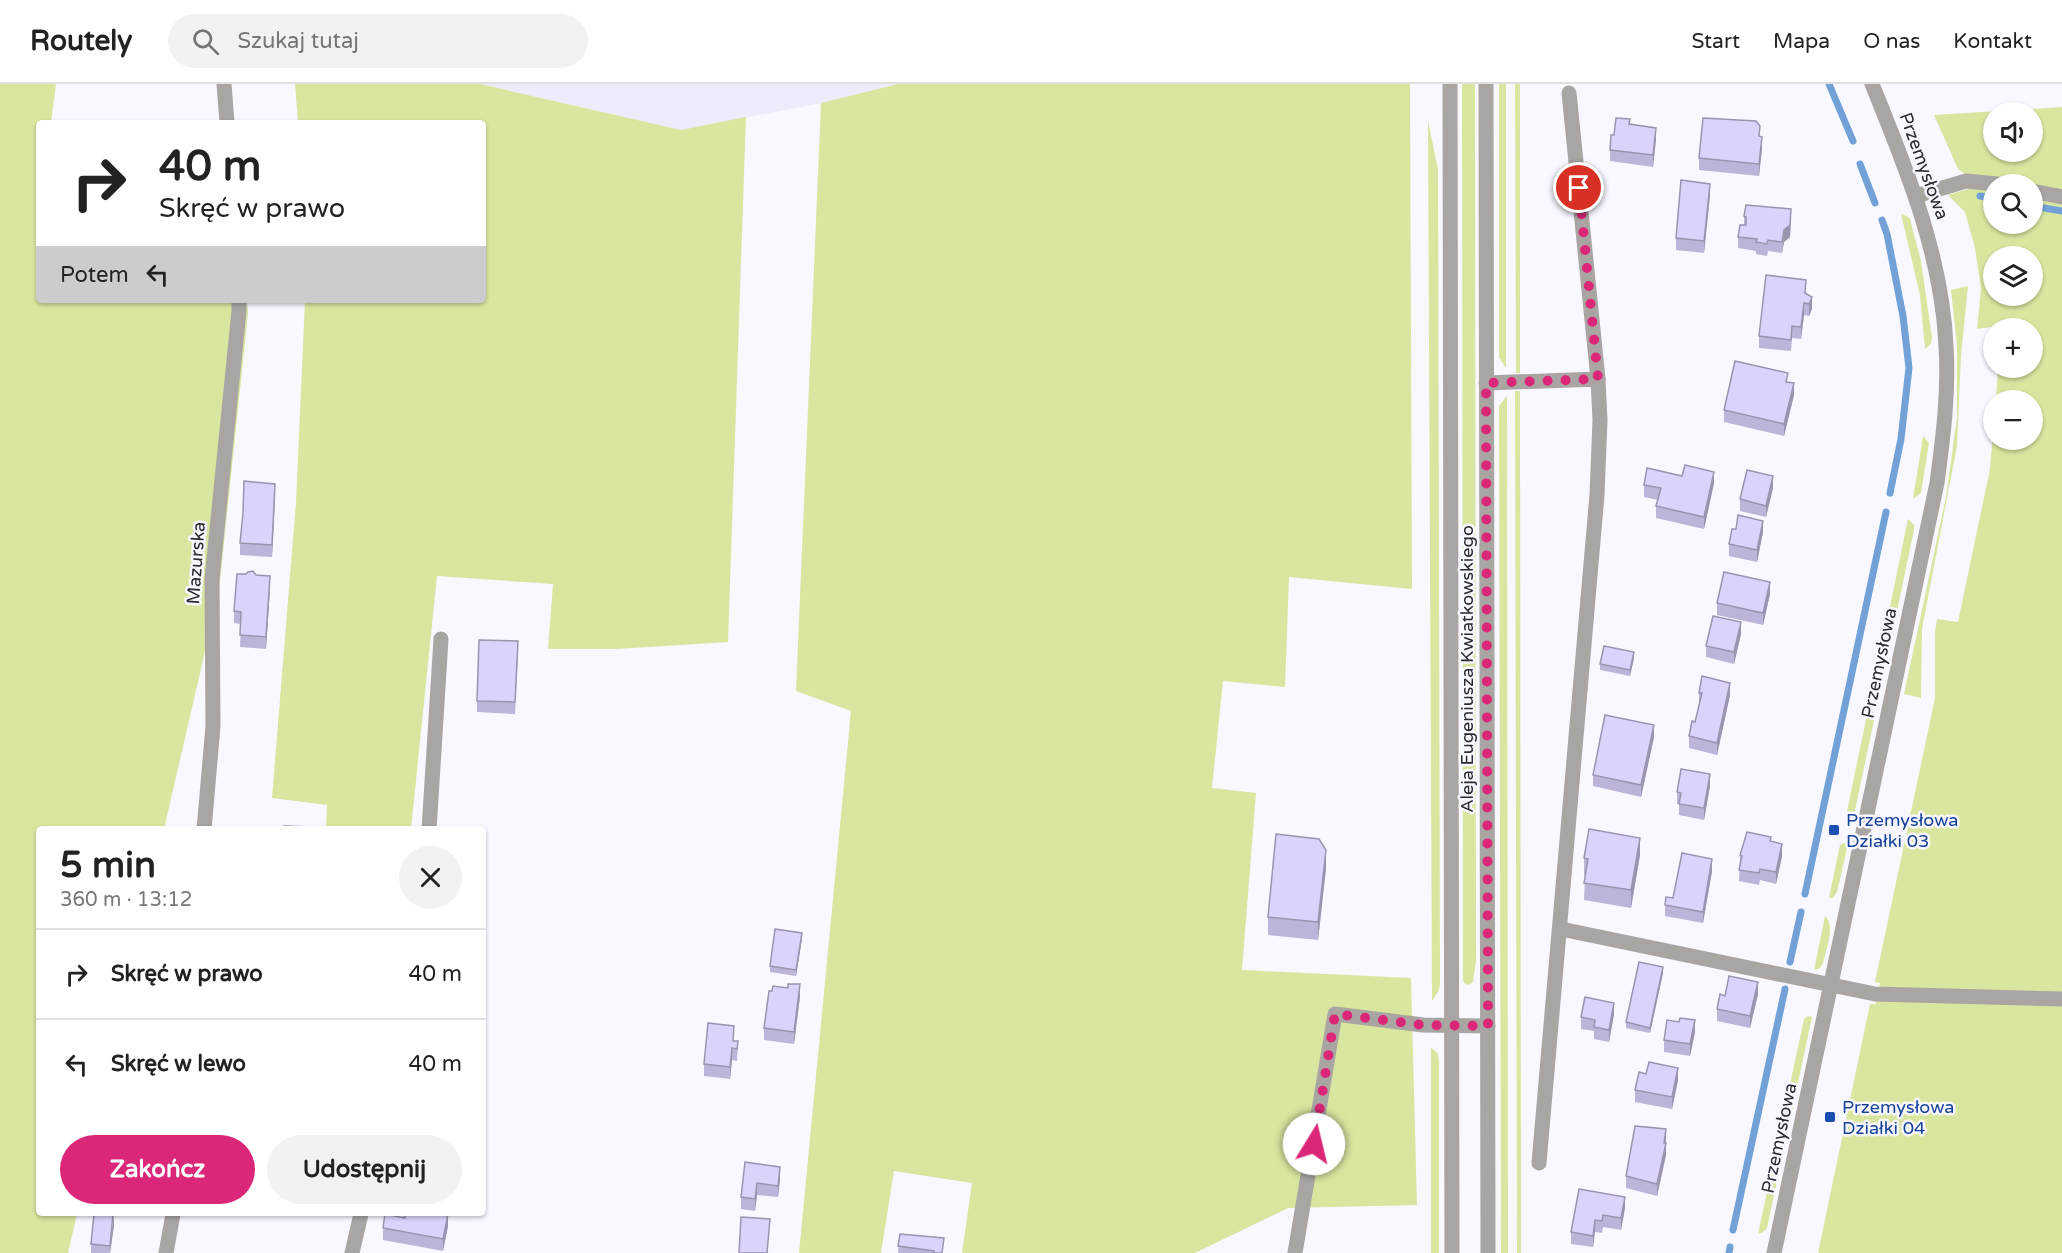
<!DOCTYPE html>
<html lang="pl">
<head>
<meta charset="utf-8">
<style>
  body { margin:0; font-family:"Varela Round",sans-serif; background:#f2f2f2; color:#222; height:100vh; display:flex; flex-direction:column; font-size:22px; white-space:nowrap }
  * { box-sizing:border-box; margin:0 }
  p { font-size:20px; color:#767676 }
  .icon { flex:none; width:33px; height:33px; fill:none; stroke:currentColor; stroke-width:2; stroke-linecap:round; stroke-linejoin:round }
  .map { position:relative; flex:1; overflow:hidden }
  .panel { position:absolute; left:36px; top:742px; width:450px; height:390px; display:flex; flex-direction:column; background:#fff; border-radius:6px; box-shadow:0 2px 4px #0004 }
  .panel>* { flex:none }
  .top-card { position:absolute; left:36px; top:36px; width:450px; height:183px; border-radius:6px; box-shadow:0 2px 4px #0004; background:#fff; color:#222; overflow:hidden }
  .fabs { position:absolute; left:1983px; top:18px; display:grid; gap:12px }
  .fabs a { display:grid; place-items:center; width:60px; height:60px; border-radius:50%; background:#fff; box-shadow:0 2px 4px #0004; font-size:30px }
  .pin { position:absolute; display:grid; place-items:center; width:51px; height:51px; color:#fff; margin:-26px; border:3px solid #fff; border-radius:50%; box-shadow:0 2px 6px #0007 }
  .me { position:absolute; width:66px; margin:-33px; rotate:9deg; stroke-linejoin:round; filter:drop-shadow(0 0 4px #0008) }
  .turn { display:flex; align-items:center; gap:21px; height:126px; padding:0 24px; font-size:27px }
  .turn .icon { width:78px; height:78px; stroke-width:2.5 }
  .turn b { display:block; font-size:42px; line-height:51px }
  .then { display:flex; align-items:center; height:57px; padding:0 24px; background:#0003; gap:12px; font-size:22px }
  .round { display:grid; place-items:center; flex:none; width:63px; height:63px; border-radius:32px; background:#f2f2f2 }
  .head { display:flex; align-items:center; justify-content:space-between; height:102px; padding:0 24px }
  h1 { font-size:36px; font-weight:800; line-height:45px }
  .primary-button { display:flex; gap:12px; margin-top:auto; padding:12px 24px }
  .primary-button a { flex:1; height:69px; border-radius:36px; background:#db2777; color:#fff; font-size:24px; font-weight:800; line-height:69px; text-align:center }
  .primary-button a+a { background:#f2f2f2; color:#222 }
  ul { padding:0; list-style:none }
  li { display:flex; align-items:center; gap:18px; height:90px; padding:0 24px; border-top:2px solid #e0e0e0 }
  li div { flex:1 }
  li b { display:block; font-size:22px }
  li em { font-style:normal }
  header { display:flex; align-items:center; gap:36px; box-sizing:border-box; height:84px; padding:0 30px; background:#fff; border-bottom:2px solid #e0e0e0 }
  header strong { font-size:28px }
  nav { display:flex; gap:33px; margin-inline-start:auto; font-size:21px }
  .search { width:420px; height:54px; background:#f2f2f2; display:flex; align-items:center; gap:15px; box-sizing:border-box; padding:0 21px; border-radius:33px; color:#767676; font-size:22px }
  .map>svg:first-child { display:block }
</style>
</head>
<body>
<header>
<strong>Routely</strong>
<div class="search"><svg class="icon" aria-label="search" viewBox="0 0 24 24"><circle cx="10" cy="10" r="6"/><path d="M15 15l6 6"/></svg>Szukaj tutaj</div>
<nav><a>Start</a><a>Mapa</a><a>O nas</a><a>Kontakt</a></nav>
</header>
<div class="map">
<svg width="2062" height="1169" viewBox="0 0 2062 1169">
  <rect width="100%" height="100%" fill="#f9f7ff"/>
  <path fill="#eeebfc" d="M480,0H898L821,19L681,46Z"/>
  <g fill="#d8e69f" fill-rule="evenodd">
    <path d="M0,0H56L51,39H39V216H247L248,229L219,507L164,745L39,746V1130H77L68,1169H0Z"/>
    <path d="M295,0H480L681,46L746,33L728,558L617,565H548L553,500L437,492L411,745H326L327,721L272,714L296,418L305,216H483V39H298Z"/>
    <path d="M898,0H1410L1412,505L1289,493L1285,603L1223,597L1212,704L1256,709L1242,886L1411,894L1417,1121L1288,1124L1195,1169H962L972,1099L894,1087L881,1169H799L851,627L796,607L821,19Z"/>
    <path d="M1462,0H1475L1476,877L1473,898L1469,901L1464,899L1463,896Z"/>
    <path d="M1499,0H1506V284L1499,273Z"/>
    <path d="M1515,0H1520V289H1516Z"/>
    <path d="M2062,23V1169H1818L1870,920H1876L1880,899L1875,898L1935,614V547L1937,535L1958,538L1990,385L1993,346L1994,356H2032V316H1996L1998,284H2032V244H1997V242L1977,245L1981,204L1975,164L1965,128L1948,111L1968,105L1965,90L1958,85L1934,31ZM1994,28H2032V68H1994ZM1994,100H2032V140H1994ZM1994,172H2032V212H1994Z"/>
    <path d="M1428,37L1438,85L1440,900L1439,906L1432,917Z"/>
    <path d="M1901,130L1907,132L1910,135L1921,177L1932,254L1931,260L1925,265L1920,211Z"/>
    <path d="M1968,202L1961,272L1957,362L1922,545L1921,614L1904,610L1946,413L1957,333V261L1951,206Z"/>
    <path d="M1515,307H1520L1521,1169H1517Z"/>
    <path d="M1507,312L1508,1169H1501L1499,322Z"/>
    <path d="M1923,352L1929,359L1921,409L1913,415Z"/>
    <path d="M1908,435L1914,441V446L1883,593L1881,597L1874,600Z"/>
    <path d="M1869,621L1875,631L1853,736L1849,735L1846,732Z"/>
    <path d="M1844,759L1848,760L1837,808L1833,814H1829L1840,761Z"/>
    <path d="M1825,832C1836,842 1826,866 1823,879L1820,884L1814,886Z"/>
    <path d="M1808,932L1812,933L1767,1144L1763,1148L1758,1150L1804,935Z"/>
    <path d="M1431,963L1438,970L1439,978V1169H1431Z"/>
  </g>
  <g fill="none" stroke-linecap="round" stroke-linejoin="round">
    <g stroke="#71a1d7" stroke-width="7">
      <path d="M1829,0L1853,57"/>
      <path d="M1860,80L1875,119"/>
      <path d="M1980,112L1994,114"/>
      <path d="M2032,122L2062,127"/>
      <path d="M1882,136L1887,150L1903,232L1909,284L1901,355L1890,409"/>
      <path d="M1805,810L1886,428"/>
      <path d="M1790,878L1801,828"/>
      <path d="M1733,1146L1785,905"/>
      <path d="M1729,1169L1730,1163"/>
    </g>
    <g stroke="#a9a5a3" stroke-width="15">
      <path d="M224,0L227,39"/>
      <path d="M1450,0L1452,1169"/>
      <path d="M1486,0L1488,1169"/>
      <path d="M1569,9L1598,295"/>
      <path d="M2032,107L2062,113"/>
      <path d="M1916,112L1966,97L1997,100"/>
      <path d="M1486,299L1598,295L1600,336L1597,411L1539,1079"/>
      <path d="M204,746L213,642L212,495L239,227V216"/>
      <path d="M429,746L441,555"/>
      <path d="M1561,845L1875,910L2062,915"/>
      <path d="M166,1169L173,1130"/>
      <path d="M352,1169L361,1130"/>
      <path d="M1295,1169L1335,930L1423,941L1488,942"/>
      <path d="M1774,1169L1937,399C1943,354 1949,308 1946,262C1942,170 1906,84 1872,0"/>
    </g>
  </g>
  <g fill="#bdb5d9">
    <path d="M1630,40L1656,55L1653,83L1610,77V66L1614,51Z"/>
    <path d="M1760,52L1762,64L1759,92L1699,86V74Z"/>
    <path d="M1710,111L1704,169L1676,166V154Z"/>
    <path d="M1744,132L1791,137L1790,153L1784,158L1782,169L1768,167L1767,172L1756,170V167L1738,164V153L1744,141Z"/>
    <path d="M1806,209L1812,225L1809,232L1804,231L1801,255L1792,254L1791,267L1759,264V252Z"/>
    <path d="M1788,298L1794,311L1784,352L1724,338V326Z"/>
    <path d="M1682,392L1714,399L1704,445L1656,434V422L1658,416L1644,413V401Z"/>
    <path d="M1773,404L1766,433L1740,427V415Z"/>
    <path d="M275,412L272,473L240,471V459Z"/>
    <path d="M1763,448L1757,478L1729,472V460Z"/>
    <path d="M256,491L270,504L266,565L240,563L241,540L234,539V527Z"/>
    <path d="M1770,510L1763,541L1717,531V519Z"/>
    <path d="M1741,550L1734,580L1706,573V562Z"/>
    <path d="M518,569L515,630L477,628V617Z"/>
    <path d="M1634,574L1630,592L1600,586V580Z"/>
    <path d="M1699,609L1730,611L1717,671L1689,664V652L1695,638L1699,621Z"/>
    <path d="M1654,653L1641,713L1593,702V691Z"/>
    <path d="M1710,702L1704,736L1679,731V720H1677V708Z"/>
    <path d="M1771,758L1782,772L1776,800L1760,796L1759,801L1739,797L1740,771Z"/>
    <path d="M1640,771L1631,824L1584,816L1585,792L1584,791V774Z"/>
    <path d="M1326,784L1318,856L1268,851V833Z"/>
    <path d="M1712,787L1703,839L1665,832V821Z"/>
    <path d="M802,854L796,892L770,888V882Z"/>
    <path d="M1663,889L1650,949L1626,944V938Z"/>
    <path d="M1758,910L1750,944L1717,937V925L1725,912Z"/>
    <path d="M800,912L794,960L764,956V944Z"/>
    <path d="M1614,930L1609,958L1594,955V947L1581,945V933Z"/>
    <path d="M1679,938L1695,948L1690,972L1664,968V956Z"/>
    <path d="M734,957H738L737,977L732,976L730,995L704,992V980Z"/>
    <path d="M1646,990L1678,996L1672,1025L1635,1018V1006Z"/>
    <path d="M1666,1057V1071L1657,1112L1626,1104V1092Z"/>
    <path d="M745,1078L780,1095L778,1113L757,1111L755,1127L741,1125V1113Z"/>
    <path d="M1579,1105L1625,1124L1621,1146L1603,1143L1602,1149L1595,1148L1593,1163L1571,1160V1148Z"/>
    <path d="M403,1130H444L448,1142L443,1167L383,1156V1144L403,1134Z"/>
    <path d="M114,1141L110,1169H91V1160Z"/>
    <path d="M900,1150L943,1169H898Z"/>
  </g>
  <g fill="#9a94b0">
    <path d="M1656,44V55L1653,83V71Z"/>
    <path d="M1762,53V64L1759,92V80Z"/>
    <path d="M1710,100V111L1704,169V157Z"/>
    <path d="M1791,125L1790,153L1784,158L1782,169L1784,146Z"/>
    <path d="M1812,213V225L1809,232V220Z"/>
    <path d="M1804,219V231L1801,255V243Z"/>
    <path d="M1794,299V311L1784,352V340Z"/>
    <path d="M1714,388V399L1704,445V433Z"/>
    <path d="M1773,392V404L1766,433V422Z"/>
    <path d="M275,400V412L272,473V461Z"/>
    <path d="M1763,437V448L1757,478V466Z"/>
    <path d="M270,492V504L266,565V553Z"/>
    <path d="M1770,498V510L1763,541V529Z"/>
    <path d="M1741,538V550L1734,580V568Z"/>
    <path d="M1634,568V574L1630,592V586Z"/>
    <path d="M1730,599V611L1717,671V659Z"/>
    <path d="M1654,641V653L1641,713V701Z"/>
    <path d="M1710,690V702L1704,736V724Z"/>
    <path d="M1640,754V771L1631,824V806Z"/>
    <path d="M1782,760V772L1776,800V788Z"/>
    <path d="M1326,766V784L1318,856V838Z"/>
    <path d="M1712,775V787L1703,839V828Z"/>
    <path d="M802,849V854L796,892V886Z"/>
    <path d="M1663,883V889L1650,949V944Z"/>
    <path d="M1758,898V910L1750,944V932Z"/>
    <path d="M800,900V912L794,960V948Z"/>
    <path d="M1614,919V930L1609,958V946Z"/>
    <path d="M1695,936V948L1690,972V960Z"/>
    <path d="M732,964V976L730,995V983Z"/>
    <path d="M1678,984V996L1672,1025V1013Z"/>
    <path d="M1666,1045V1071L1657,1112V1100Z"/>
    <path d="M780,1083V1095L778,1113V1102Z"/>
    <path d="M757,1099V1111L755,1127V1115Z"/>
    <path d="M1625,1113V1124L1621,1146V1134Z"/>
    <path d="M114,1130V1141L110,1169V1162Z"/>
    <path d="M448,1130V1142L443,1167V1155Z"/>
    <path d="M1595,1136V1148L1593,1163V1152Z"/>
  </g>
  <g fill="#dcd3fc" stroke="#9a94b0" stroke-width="1.5">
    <path d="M1616,34L1630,35L1629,40L1656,44L1653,71L1610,66L1611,51H1614Z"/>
    <path d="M1703,34L1756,37L1760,42L1759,52L1762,53L1759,80L1699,74Z"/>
    <path d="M1681,96L1710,100L1704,157L1676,154Z"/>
    <path d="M1746,121L1791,125L1790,141L1784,146L1782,158L1768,156L1767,160L1756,158L1757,155L1738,153L1740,141H1746V133L1744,132Z"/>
    <path d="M1766,191L1806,196L1805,209L1812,213L1809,220L1804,219L1801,243L1792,242L1791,256L1759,252Z"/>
    <path d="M1735,277L1788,289L1786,298L1794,299L1784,340L1724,326Z"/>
    <path d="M1685,381L1714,388L1704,433L1656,422L1661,404L1644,401L1647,384L1682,392Z"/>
    <path d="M1747,386L1773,392L1766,422L1740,415Z"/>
    <path d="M244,397L275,400L272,461L240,459L243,429Z"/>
    <path d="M1738,431L1763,437L1757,466L1729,460L1732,445H1736Z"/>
    <path d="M253,487L256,491L270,492L266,553L240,551L241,528L234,527L237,490H246L248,488Z"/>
    <path d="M1724,488L1770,498L1763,529L1717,519Z"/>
    <path d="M1713,532L1741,538L1734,568L1706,562Z"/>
    <path d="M479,556L518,557L515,618L477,617Z"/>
    <path d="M1604,562L1634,568L1630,586L1600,580Z"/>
    <path d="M1702,592L1730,599L1717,659L1689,652L1692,637L1695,638L1702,609H1699Z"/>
    <path d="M1605,631L1654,641L1641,701L1593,691Z"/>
    <path d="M1681,685L1710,690L1704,724L1679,720L1681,709L1677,708Z"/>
    <path d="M284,742L309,743V746H284Z"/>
    <path d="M1589,745L1640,754L1631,806L1584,799L1588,775L1584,774Z"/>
    <path d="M1747,748L1771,753L1770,757L1782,760L1776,788L1760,785L1759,789L1739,786L1742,772L1740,771Z"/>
    <path d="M1276,750L1319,755L1326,766L1318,838L1268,833Z"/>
    <path d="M1682,769L1712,775L1703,828L1665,821L1666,813L1673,814Z"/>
    <path d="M775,845L802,849L796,886L770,882Z"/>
    <path d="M1639,878L1663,883L1650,944L1626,938Z"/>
    <path d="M1729,892L1758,898L1750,932L1717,925L1720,910L1725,912Z"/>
    <path d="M788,900H800L794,948L764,944L769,907H772L773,902L788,904Z"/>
    <path d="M1585,913L1614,919L1609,946L1594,943L1595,936L1581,933Z"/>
    <path d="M1680,934L1695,936L1690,960L1664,956L1667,936L1679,938Z"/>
    <path d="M708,939L734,942L733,957H738L737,965L732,964L730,983L704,980Z"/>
    <path d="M1649,978L1678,984L1672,1013L1635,1006L1639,988L1646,990Z"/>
    <path d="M1635,1042L1666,1045L1664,1059H1666L1657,1100L1626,1092Z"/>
    <path d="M745,1078L780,1083L778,1102L757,1099L755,1115L741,1113Z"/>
    <path d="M1579,1105L1625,1113L1621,1134L1603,1131L1602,1137L1595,1136L1593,1152L1571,1148Z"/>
    <path d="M94,1130H113L110,1162L91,1160Z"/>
    <path d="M385,1130L405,1134L406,1130H448L443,1155L383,1144Z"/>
    <path d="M741,1133L770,1135L767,1169H739Z"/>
    <path d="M900,1150L944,1154L942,1169H934V1167L898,1162Z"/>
  </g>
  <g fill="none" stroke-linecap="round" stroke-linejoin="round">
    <path stroke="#db2777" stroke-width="10" stroke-dasharray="0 18" d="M1314,1060L1335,930L1423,941L1488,942L1486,299L1598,295L1579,104"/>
  </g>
  <g fill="#1a4fb4" stroke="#f9f7ff" stroke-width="2">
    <rect x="1828" y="740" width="12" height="12" rx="3"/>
    <rect x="1824" y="1027" width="12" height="12" rx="3"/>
  </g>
  <g text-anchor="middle" stroke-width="5" stroke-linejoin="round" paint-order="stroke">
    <g font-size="18" fill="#2b2a2e" stroke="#f9f7ff">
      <text transform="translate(1924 82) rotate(70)" y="6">Przemysłowa</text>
      <text transform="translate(196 479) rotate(-86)" y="6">Mazurska</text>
      <text transform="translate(1879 579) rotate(-78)" y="6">Przemysłowa</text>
      <text transform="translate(1467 585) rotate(-90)" y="6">Aleja Eugeniusza Kwiatkowskiego</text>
      <text transform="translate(1779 1054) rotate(-78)" y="6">Przemysłowa</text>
    </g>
    <g font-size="18" fill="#164399" stroke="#f9f7ff" text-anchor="start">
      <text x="1846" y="742">Przemysłowa<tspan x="1846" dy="21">Działki 03</tspan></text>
      <text x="1842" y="1029">Przemysłowa<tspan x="1842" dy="21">Działki 04</tspan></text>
    </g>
  </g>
</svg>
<div class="fabs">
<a><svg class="icon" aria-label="sound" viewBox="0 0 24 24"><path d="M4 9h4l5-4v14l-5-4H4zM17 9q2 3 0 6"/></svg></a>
<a><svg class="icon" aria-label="search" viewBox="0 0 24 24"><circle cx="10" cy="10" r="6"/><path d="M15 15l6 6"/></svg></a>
<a><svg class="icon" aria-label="layers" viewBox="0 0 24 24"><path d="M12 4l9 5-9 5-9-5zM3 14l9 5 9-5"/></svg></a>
<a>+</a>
<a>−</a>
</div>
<div class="pin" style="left:1579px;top:104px;background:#d93025"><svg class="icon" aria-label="arrive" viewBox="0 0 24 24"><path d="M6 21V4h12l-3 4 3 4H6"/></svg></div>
<svg class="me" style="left:1314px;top:1060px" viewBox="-20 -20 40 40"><circle r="19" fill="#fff"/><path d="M0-13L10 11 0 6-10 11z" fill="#db2777"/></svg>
<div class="top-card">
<div class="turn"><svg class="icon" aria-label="right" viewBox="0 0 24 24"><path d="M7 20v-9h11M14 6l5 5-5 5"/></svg><div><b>40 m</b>Skręć w prawo</div></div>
<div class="then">Potem<svg class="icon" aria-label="left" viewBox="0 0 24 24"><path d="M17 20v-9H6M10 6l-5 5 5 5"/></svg></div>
</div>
<section class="panel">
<div class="head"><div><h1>5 min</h1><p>360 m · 13:12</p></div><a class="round"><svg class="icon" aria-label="close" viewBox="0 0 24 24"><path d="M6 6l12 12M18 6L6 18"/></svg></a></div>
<ul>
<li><svg class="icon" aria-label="right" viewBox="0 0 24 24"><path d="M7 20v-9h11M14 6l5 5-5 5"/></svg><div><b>Skręć w prawo</b></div><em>40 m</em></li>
<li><svg class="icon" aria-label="left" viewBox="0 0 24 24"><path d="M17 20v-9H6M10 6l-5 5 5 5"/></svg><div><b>Skręć w lewo</b></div><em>40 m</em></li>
</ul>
<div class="primary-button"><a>Zakończ</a><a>Udostępnij</a></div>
</section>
</div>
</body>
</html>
